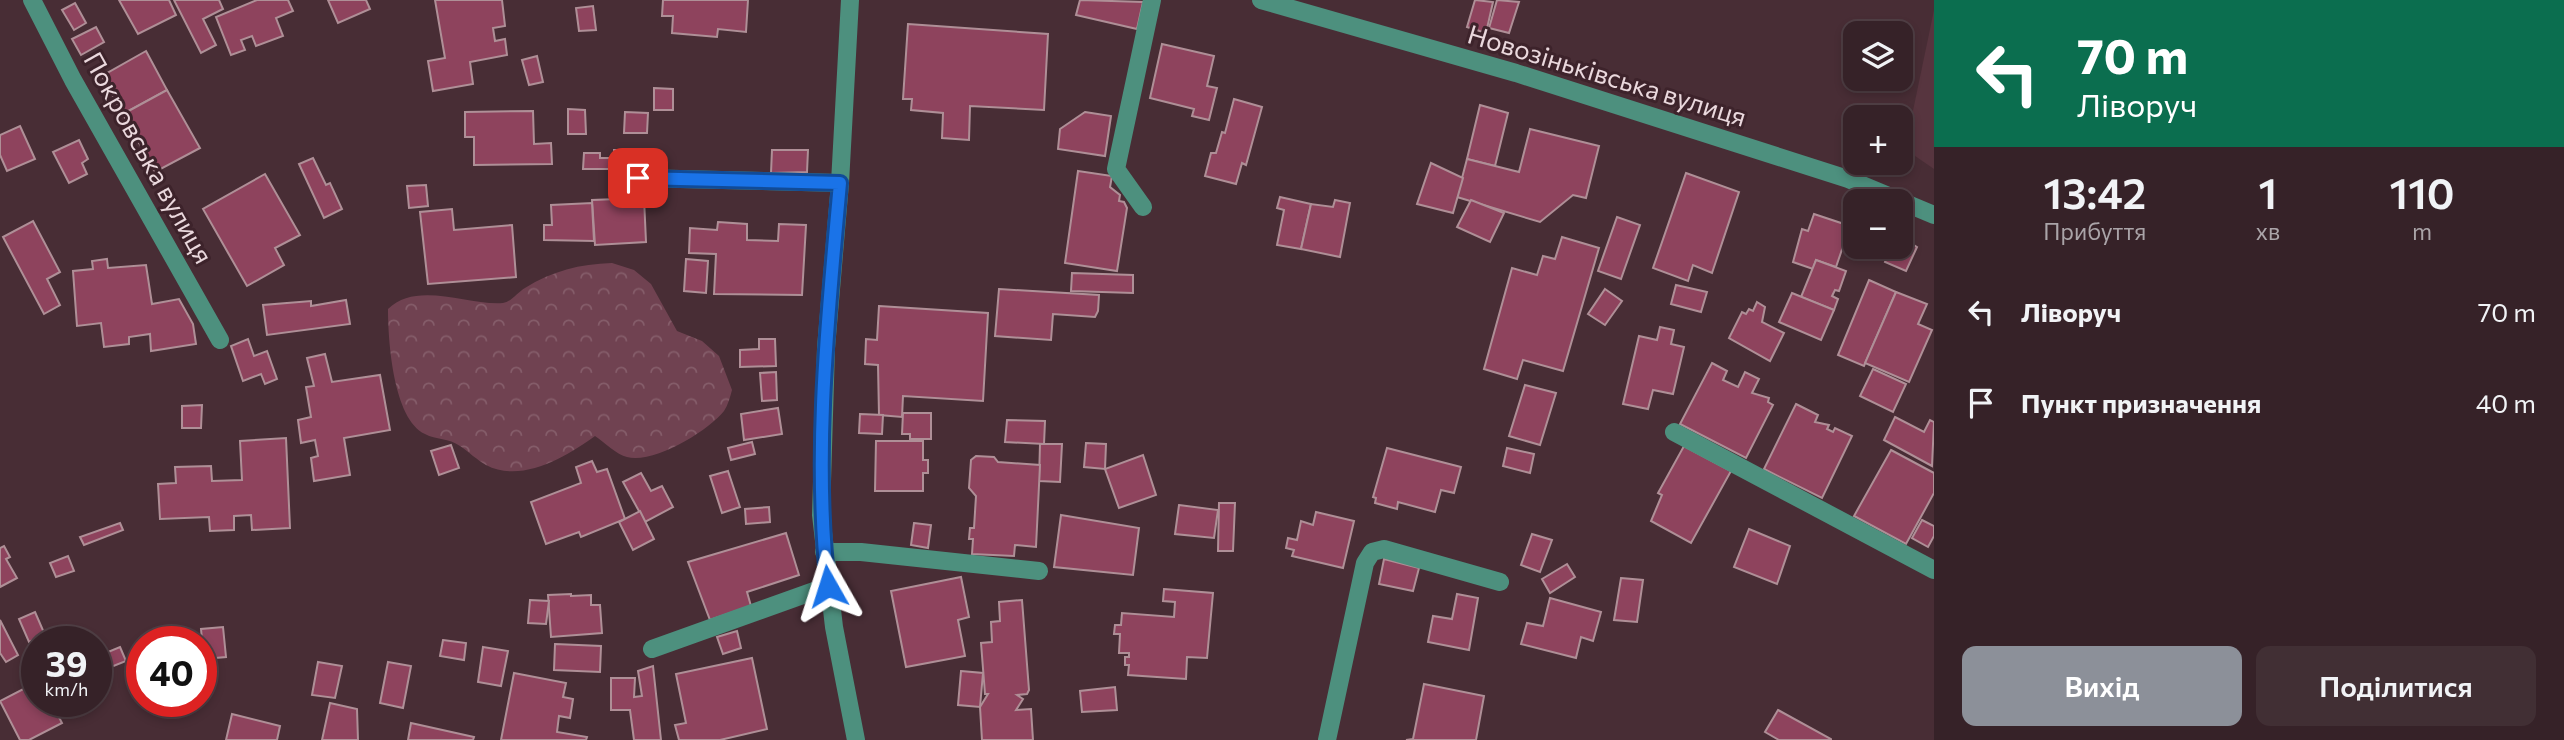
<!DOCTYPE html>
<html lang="uk">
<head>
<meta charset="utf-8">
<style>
  body { margin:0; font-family:Commissioner,sans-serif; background:#412f34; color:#f1f3f6; height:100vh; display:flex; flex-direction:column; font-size:26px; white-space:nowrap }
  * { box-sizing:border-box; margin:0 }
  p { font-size:23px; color:#aaa4a8 }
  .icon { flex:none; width:38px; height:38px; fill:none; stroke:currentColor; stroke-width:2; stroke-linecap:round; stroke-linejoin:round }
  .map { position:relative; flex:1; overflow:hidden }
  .side { display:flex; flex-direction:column; background:#362228; width:630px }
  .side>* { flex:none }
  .guide { background:#0b6e4f; color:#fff; overflow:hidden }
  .fabs { position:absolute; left:1843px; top:21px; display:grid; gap:14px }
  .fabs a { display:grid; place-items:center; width:70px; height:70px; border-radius:14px; background:#362228; box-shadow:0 4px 10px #0003,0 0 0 2px #503f45; font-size:35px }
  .speed { position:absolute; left:21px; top:626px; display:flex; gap:14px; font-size:35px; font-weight:700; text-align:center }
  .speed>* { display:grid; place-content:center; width:91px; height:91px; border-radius:50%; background:#362228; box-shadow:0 4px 10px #0003,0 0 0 2px #503f45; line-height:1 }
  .speed small { font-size:18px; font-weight:400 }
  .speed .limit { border:10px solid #d22; background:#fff; color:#111 }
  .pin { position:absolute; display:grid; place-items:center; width:60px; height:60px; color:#fff; margin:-30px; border-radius:14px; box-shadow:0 4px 10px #0006 }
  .me { position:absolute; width:77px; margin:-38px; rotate:354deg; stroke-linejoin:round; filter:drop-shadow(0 0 5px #0008) }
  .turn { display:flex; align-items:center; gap:24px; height:147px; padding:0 28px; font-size:32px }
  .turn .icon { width:91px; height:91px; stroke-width:2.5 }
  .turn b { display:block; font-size:49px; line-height:60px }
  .eta { display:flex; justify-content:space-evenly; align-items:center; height:119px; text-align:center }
  .eta b { font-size:42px; font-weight:600; line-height:49px }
  .primary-button { display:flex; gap:14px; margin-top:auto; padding:14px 28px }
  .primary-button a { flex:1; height:80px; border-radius:14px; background:#8c9099; color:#fff; font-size:28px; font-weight:600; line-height:80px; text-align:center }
  .primary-button a+a { background:#412f34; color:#f1f3f6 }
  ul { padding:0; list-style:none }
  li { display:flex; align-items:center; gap:21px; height:91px; padding:0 28px }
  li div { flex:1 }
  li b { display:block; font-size:26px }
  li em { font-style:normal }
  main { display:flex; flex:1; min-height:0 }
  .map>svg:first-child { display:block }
</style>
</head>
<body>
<main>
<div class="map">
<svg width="1934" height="740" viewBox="0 0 1934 740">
  <defs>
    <pattern id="forest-crowns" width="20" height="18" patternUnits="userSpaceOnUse" patternTransform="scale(1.75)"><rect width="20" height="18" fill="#704251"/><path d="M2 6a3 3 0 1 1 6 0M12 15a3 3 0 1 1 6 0" fill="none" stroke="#855d6a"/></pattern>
  </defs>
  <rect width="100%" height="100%" fill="#482d35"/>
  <path fill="#57353f" d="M1934,10V169L1905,149Z"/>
  <path fill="url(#forest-crowns)" d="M612,263L634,270L651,284L677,331L702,341L719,356L732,390C730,397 728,405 724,411C708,431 654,464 627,457C617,455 604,442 595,436C567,456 522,484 486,465C477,460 469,452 460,446C449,438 436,440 425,434C393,419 388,340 388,309C417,280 469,306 503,303C511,302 518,292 525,288C552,271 580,264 612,263Z"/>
  <g fill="#8e435d" stroke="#af8f97" stroke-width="2">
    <path d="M119,0H169L176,15L138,34Z"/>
    <path d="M174,0H219L223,9L203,19L216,45L201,53Z"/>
    <path d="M257,0H288L293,11L276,18L283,36L256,46L252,36L241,40L245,50L231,55L216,17Z"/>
    <path d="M328,0H366L370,9L338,23Z"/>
    <path d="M435,0H502L505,26L493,28L495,41L505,39L507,55L470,62L473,84L433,91L428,61L445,58Z"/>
    <path d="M663,0H748L746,32L718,29L717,37L672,33L673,16H662Z"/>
    <path d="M1080,0L1143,2L1137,29L1076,15Z"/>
    <path d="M1475,0L1493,2L1486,33L1467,27Z"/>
    <path d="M1497,0L1519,2L1509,33L1489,28Z"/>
    <path d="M75,3L86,23L74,30L62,10Z"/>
    <path d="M593,6L596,30L579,31L576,8Z"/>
    <path d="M908,24L1048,34L1044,110L970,106L969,140L942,138L943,113L911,110L912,99H903Z"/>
    <path d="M96,27L104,42L81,55L72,39Z"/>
    <path d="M1162,44L1214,56L1207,86L1217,88L1209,120L1192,116L1194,109L1150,98Z"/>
    <path d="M146,51L167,90L123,114L102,76Z"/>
    <path d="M537,56L543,82L529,85L522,60Z"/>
    <path d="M654,88L673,89V110H654Z"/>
    <path d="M167,90L200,148L155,172L123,114Z"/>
    <path d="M1234,99L1262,107L1246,165L1242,163L1236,184L1205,176L1211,153H1216L1222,132L1225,133Z"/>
    <path d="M1480,105L1508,113L1495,166L1467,159Z"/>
    <path d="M568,109L585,110L586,134H568Z"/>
    <path d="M533,111L534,144L551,143L552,164L474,165V137H465V112Z"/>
    <path d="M625,112L648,113L647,133H624Z"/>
    <path d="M1085,112L1111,116L1105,156L1058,149L1060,129Z"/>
    <path d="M20,126L35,159L7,171L0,155V135Z"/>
    <path d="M1530,129L1599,146L1586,198L1573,195L1540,222L1457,197L1467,159L1519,172Z"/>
    <path d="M79,140L88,159L82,163L87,174L69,183L53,152Z"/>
    <path d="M614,150H645L646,169H583L584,153H600V158H614Z"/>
    <path d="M772,150H808L807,172L771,173Z"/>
    <path d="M313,158L326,185L330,183L342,209L324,218L299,164Z"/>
    <path d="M1431,163L1463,178L1453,213L1417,204Z"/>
    <path d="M1078,171L1112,176L1110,187L1120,195L1119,201L1124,202L1127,208L1117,271L1065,263Z"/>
    <path d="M1686,173L1739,192L1712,273L1693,265L1688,281L1653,268Z"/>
    <path d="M265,174L300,235L275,248L284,265L247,286L203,209Z"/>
    <path d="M426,185L428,206L409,208L407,186Z"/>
    <path d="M1280,197L1311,204L1301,249L1277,245L1284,210L1277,208Z"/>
    <path d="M644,198L646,242L595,245L592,200Z"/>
    <path d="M1335,200L1350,203L1340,257L1301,249L1311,204L1333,207Z"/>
    <path d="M1471,200L1504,213L1490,242L1457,227Z"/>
    <path d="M592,203L594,241L544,240V225H552L551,205Z"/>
    <path d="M452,209L454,230L512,225L516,277L428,284L420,212Z"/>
    <path d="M1814,214L1850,226L1836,267L1816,260L1813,269L1793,262L1802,229L1808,231Z"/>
    <path d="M1617,217L1640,225L1621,279L1598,271Z"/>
    <path d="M33,221L60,272L47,279L60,305L44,314L3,237Z"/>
    <path d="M718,222L747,224V240L778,241L779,224L806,225L802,295L714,294L716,254L689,253L690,228L717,230Z"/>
    <path d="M1900,236L1917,247L1906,271L1885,262L1891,247H1900Z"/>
    <path d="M1562,237L1599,248L1563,371L1523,360L1517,379L1484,369L1512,268L1537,275L1543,256L1555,259Z"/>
    <path d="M107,259L108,268L146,265L152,304L179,299L193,324L196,344L151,351L150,334L129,337V344L104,347L101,323L77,326L73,271L93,269L92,261Z"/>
    <path d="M686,259L708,261L706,293L684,291Z"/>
    <path d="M1816,260L1846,271L1839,291L1835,290L1832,296L1838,299L1834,310L1801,297Z"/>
    <path d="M1072,273L1133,275V293L1071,291Z"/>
    <path d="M1869,280L1896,292L1864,366L1838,355Z"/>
    <path d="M1676,285L1707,292L1701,312L1671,304Z"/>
    <path d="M999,289L1099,295L1098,311L1095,317L1053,314L1051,340L995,336Z"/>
    <path d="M1605,289L1622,301L1605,325L1588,314Z"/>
    <path d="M1896,292L1927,304L1918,324L1932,330L1909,382L1865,363Z"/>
    <path d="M1792,293L1834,310L1821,340L1779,322Z"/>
    <path d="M346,300L350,324L267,335L263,305L311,301V306Z"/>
    <path d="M1757,302L1765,307L1762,322L1784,333L1770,361L1729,338L1742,312L1746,314L1749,309L1753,311Z"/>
    <path d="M879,306L988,313L983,401L903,396L902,417L879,415L878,365L865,364L866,339L877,340Z"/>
    <path d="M1660,327L1674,330L1671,344L1684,347L1673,394L1653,390L1648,409L1623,404L1639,336L1657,340Z"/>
    <path d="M248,339L254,356L267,351L277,379L265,384L261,374L243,381L231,346Z"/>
    <path d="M759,339H775L776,366L740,367V350L759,349Z"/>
    <path d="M325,354L332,382L380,375L390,430L344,438L350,475L314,481L311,458L318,456L315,440L301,443L298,420L311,417L306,387L314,386L307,358Z"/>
    <path d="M1712,363L1727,371L1723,380L1738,387L1745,372L1759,379L1752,393L1769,398L1768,402L1773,405L1746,458L1680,424Z"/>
    <path d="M1873,369L1906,384L1893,412L1860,396Z"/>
    <path d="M776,372L777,400L762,401L760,373Z"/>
    <path d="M1525,385L1556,393L1540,445L1509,436Z"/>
    <path d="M1796,404L1818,415L1815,422L1829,425L1827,429L1833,432L1835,428L1852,436L1822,498L1764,469Z"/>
    <path d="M202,405L201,428H182V406Z"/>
    <path d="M778,408L782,434L744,440L741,414Z"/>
    <path d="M903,413H931V439H910V434H902Z"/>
    <path d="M860,414L883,415L882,434L859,433Z"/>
    <path d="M1895,417L1924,432L1930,420L1934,422L1932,466L1884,440Z"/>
    <path d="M1007,420L1045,421L1044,444L1005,442Z"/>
    <path d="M286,438L290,528L252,530L251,515L234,516V530L210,531L209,517L160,519L158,484L176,483L175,467L211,466L212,481L242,480L240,441Z"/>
    <path d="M876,441H923V460H928V473H923V491H875Z"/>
    <path d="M752,442L755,454L731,460L728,448Z"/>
    <path d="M1086,443L1106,444L1105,469L1084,467Z"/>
    <path d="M1040,444H1062L1060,482L1039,481Z"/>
    <path d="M451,445L459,468L439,475L431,451Z"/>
    <path d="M1684,446L1731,471L1691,543L1651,521L1662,495L1658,493Z"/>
    <path d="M1387,448L1461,467L1454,493L1441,490L1435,512L1398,502L1397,509L1375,503L1376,498L1373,497Z"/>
    <path d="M1507,448L1534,454L1530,473L1503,466Z"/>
    <path d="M1891,450L1934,473V493L1906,544L1854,516Z"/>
    <path d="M1143,455L1156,495L1119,508L1105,469Z"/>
    <path d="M976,456L994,457L998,462L1040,465L1036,547L1015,545L1014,556L972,554L973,539H969L970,528H974L976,496L969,488L971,460Z"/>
    <path d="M592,461L597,472L607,469L625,519L581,537L579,532L546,544L531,502L581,483L576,467Z"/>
    <path d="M728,471L740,507L722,513L710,476Z"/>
    <path d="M641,473L651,491L662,486L673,507L645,522L623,482Z"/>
    <path d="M1219,503H1235L1233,551H1218Z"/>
    <path d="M1179,505L1218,510L1214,538L1175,534Z"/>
    <path d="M769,507L770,522L746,524L745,509Z"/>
    <path d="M640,511L654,539L633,550L619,522Z"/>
    <path d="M1316,512L1354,521L1343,568L1292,556L1294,550L1286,548L1288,538L1297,540L1301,521L1313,525Z"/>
    <path d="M1061,515L1139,528L1133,575L1054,567Z"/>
    <path d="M1922,520L1934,526V536L1928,547L1912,538Z"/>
    <path d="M120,523L123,530L84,545L80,537Z"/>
    <path d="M914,523L931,525L928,548L911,545Z"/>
    <path d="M1749,529L1790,546L1777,584L1734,567Z"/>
    <path d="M786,533L799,575L747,592L751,606L710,620L688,562Z"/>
    <path d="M1532,534L1552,540L1540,572L1521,565Z"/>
    <path d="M4,546L10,557L6,559L17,578L0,587V548Z"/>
    <path d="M68,556L74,571L56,577L50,563Z"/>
    <path d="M1384,559L1419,568L1413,591L1379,584Z"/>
    <path d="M1567,564L1575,577L1550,593L1542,579Z"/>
    <path d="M961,577L969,617L958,620L965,656L906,667L891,591Z"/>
    <path d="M1621,578L1643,580L1637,622L1614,620Z"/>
    <path d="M1164,589L1213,593L1207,658L1187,657L1186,679L1128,675L1129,665H1125V657H1129V653H1119L1120,634H1114L1115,625H1121L1122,613L1174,617L1175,602L1163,601Z"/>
    <path d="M571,594V596L591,595V605H600L602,633L551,637L548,595Z"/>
    <path d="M1457,594L1478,598L1469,650L1428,642L1433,616L1452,619Z"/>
    <path d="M1550,598L1601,612L1593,641L1581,637L1576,658L1521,644L1527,623L1543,626Z"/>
    <path d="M530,600L549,601L546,624L528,623Z"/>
    <path d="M1022,600L1029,690L1027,694L1017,695L1023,699L1016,710L1031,709L1033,740H982L980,707L988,694H985L981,643L992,642L991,622L1000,621L999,602Z"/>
    <path d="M35,612L45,635L29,642L19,619Z"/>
    <path d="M0,620L18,655L6,662L0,653Z"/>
    <path d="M223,627L226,657L204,659L201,629Z"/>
    <path d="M737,631L741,648L723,654L717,637Z"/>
    <path d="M443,640L466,643L464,660L440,656Z"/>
    <path d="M555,644L601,646L600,672L554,670Z"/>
    <path d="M120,647L126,661L96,673V657Z"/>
    <path d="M483,647L508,651L501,686L478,682Z"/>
    <path d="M752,658L767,729L720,740H679L675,725L686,723L676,674Z"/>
    <path d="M318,662L342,666L335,698L312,695Z"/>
    <path d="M388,662L411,666L403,708L380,703Z"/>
    <path d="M653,666L661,740H634L630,710H611V678H635L634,697L642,696L638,671Z"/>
    <path d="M961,671L983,673L980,707L958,705Z"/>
    <path d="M514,673L566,683L563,697L573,699L570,718L559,716L557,732L587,737L586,740H501Z"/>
    <path d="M37,682V702H51L62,723L29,740H20L0,701Z"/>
    <path d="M1424,684L1484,696L1476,740H1406L1413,739Z"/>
    <path d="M1115,687L1117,710L1082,712L1080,691Z"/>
    <path d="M330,703L357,709L358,740H322Z"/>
    <path d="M1778,710L1831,739V740H1779L1765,732Z"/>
    <path d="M232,714L280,726L277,740H226Z"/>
    <path d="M411,723L474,737L473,740H408Z"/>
  </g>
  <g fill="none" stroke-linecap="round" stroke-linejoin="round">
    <g stroke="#4d907e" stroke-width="18">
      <path d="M32,0L73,80L220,340"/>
      <path d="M850,0L840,183L826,348L821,515L834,627L856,740"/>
      <path d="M1261,0L1516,73L1848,179L1934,215"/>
      <path d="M638,178L840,183"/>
      <path d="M1143,207L1116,169L1152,0"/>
      <path d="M1674,432L1934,570"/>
      <path d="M824,552H861L1039,571"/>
      <path d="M652,649L828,586"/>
      <path d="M1327,740L1365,563L1372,552L1384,549L1500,582"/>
    </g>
  </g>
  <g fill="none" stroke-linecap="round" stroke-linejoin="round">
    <defs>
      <path id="route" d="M638,178L840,183C828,316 813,453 828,586"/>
    </defs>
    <use href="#route" stroke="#114b97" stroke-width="18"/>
    <use href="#route" stroke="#1a73e8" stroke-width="12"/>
  </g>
  <g text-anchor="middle" stroke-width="6" stroke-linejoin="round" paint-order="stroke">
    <g font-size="26" fill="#ead8dd" stroke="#3d232b">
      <text transform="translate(1607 76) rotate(17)" y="9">Новозіньківська вулиця</text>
      <text transform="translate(148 158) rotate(61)" y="9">Покровська вулиця</text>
    </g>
  </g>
</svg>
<div class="fabs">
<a><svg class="icon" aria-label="layers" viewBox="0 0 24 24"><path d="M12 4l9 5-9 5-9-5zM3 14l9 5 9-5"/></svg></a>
<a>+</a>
<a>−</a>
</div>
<div class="speed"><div>39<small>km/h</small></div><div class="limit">40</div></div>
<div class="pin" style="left:638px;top:178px;background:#d93025"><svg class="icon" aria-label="arrive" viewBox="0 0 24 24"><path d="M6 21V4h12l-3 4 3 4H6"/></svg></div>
<svg class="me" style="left:828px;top:586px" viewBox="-20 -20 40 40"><path d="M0-17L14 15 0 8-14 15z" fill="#1a73e8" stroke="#fff" stroke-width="4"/></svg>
</div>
<section class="side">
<div class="guide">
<div class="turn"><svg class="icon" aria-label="left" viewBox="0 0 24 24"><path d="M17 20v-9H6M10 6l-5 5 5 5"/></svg><div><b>70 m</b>Ліворуч</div></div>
</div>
<div class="eta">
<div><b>13:42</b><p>Прибуття</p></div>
<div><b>1</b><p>хв</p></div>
<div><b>110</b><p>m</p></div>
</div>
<ul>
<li><svg class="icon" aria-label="left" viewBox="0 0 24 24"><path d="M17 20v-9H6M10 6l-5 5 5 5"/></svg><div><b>Ліворуч</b></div><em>70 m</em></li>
<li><svg class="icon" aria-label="arrive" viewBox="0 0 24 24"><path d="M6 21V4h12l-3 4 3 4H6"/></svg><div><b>Пункт призначення</b></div><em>40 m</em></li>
</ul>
<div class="primary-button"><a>Вихід</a><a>Поділитися</a></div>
</section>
</main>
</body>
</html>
